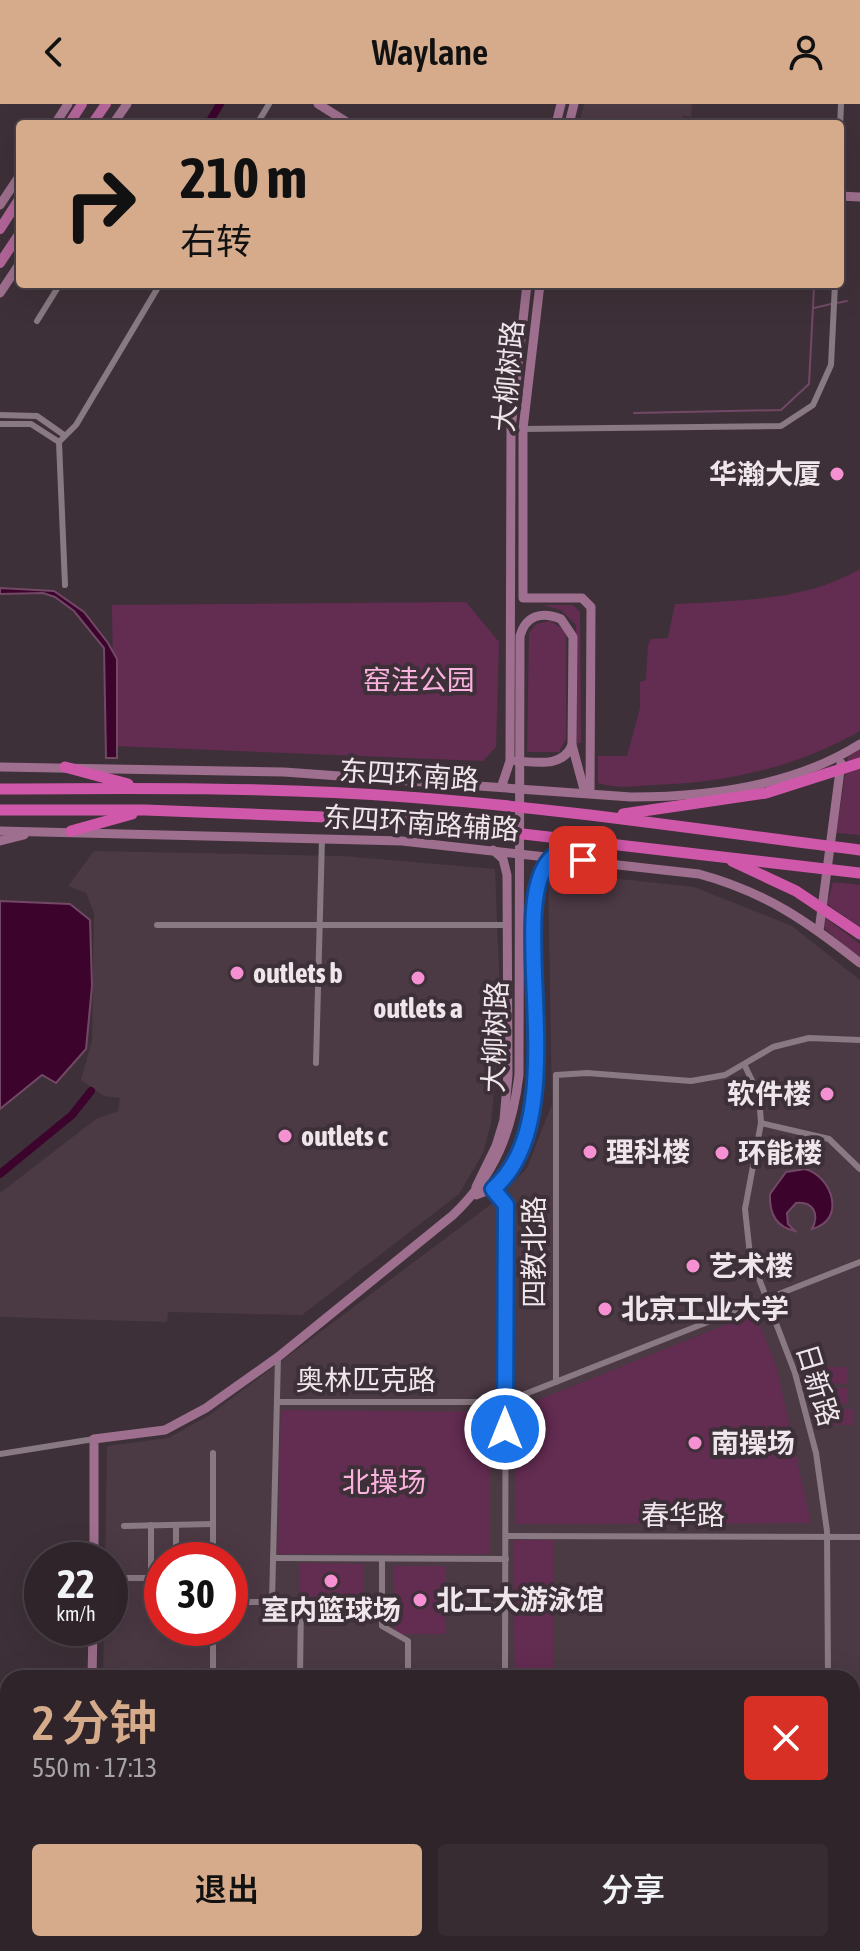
<!DOCTYPE html>
<html lang="zh">
<head>
<meta charset="utf-8">
<style>
  body { margin:0; font-family:"Asap Condensed","Noto Sans SC",sans-serif; background:#362c32; color:#f1f3f6; height:100vh; display:flex; flex-direction:column; font-size:30px; white-space:nowrap }
  * { box-sizing:border-box; margin:0 }
  p { font-size:26px; color:#a7a4a8 }
  .icon { flex:none; width:44px; height:44px; fill:none; stroke:currentColor; stroke-width:2; stroke-linecap:round; stroke-linejoin:round }
  .map { position:relative; flex:1; overflow:hidden }
  .details { position:absolute; left:0px; top:1566px; width:860px; height:282px; display:flex; flex-direction:column; background:#2e242a; border-radius:24px 24px 0 0; box-shadow:0 8px 32px #0002,0 0 0 2px #494147 }
  .details>* { flex:none }
  .hud { position:absolute; left:16px; top:16px; width:828px; height:168px; border-radius:8px; box-shadow:0 8px 32px #0002,0 0 0 2px #494147; background:#d6ab8b; color:#111; overflow:hidden }
  .speed { position:absolute; left:24px; top:1438px; display:flex; gap:16px; font-size:40px; font-weight:700; text-align:center }
  .speed>* { display:grid; place-content:center; width:104px; height:104px; border-radius:50%; background:#2e242a; box-shadow:0 8px 32px #0002,0 0 0 2px #494147; line-height:1 }
  .speed small { font-size:20px; font-weight:400 }
  .speed .limit { border:12px solid #d22; background:#fff; color:#111 }
  .pin { position:absolute; display:grid; place-items:center; width:68px; height:68px; color:#fff; margin:-34px; border-radius:16px; box-shadow:0 4px 12px #0006 }
  .me { position:absolute; width:88px; margin:-44px; rotate:0deg; stroke-linejoin:round; filter:drop-shadow(0 0 6px #0008) }
  .turn { display:flex; align-items:center; gap:28px; height:168px; padding:0 32px; font-size:36px }
  .turn .icon { width:104px; height:104px; stroke-width:2.5 }
  .turn b { display:block; font-size:56px; line-height:68px }
  .round { display:grid; place-items:center; flex:none; width:84px; height:84px; border-radius:8px; background:#362c32 }
  .summary { display:flex; align-items:center; justify-content:space-between; height:136px; padding:0 32px }
  h1 { font-size:48px; font-weight:600; line-height:60px; color:#d6ab8b }
  .primary-button { display:flex; gap:16px; margin-top:auto; padding:16px 32px }
  .primary-button a { flex:1; height:92px; border-radius:8px; background:#d6ab8b; color:#111; font-size:32px; font-weight:600; line-height:92px; text-align:center }
  .primary-button a+a { background:#362c32; color:#f1f3f6 }
  header { display:flex; justify-content:space-between; align-items:center; height:104px; padding:0 32px; background:#d6ab8b; color:#111; font-size:36px; font-weight:600 }
  .map>svg:first-child { display:block }
</style>
</head>
<body>
<header><svg class="icon" aria-label="back" viewBox="0 0 24 24"><path d="M15 5l-7 7 7 7"/></svg>Waylane<svg class="icon" aria-label="person" viewBox="0 0 24 24"><circle cx="12" cy="8" r="4"/><path d="M4 21q1-7 8-7t8 7"/></svg></header>
<div class="map">
<svg width="860" height="1847" viewBox="0 0 860 1847">
  <rect width="100%" height="100%" fill="#3e3038"/>
  <g fill="#4b3944" fill-rule="evenodd">
    <path d="M584,0H692L691,13L683,12L682,20H579Z"/>
    <path d="M94,747L343,752L495,765L501,917L491,1020L483,1049L459,1090L302,1211L168,1208L167,1218L0,1213V1089L96,1015L118,1007L120,994L104,992L81,976L92,937L94,809L86,789L68,782Z"/>
    <path d="M548,767L694,783L792,822L860,876V1847H97V1840H852V1574H103L104,1524H110V1456H105L107,1342L168,1334L208,1312L494,1098L527,1064L552,1000ZM162,1456H230V1524H162Z"/>
  </g>
  <g fill="#632c51">
    <path d="M860,465V627C797,663 726,679 654,681C636,682 616,685 598,679V652H627L640,604V578L646,576L648,541L651,535L668,534L675,500C739,496 803,498 860,465Z"/>
    <path d="M466,498L499,538L496,643L483,657L114,642L112,501Z"/>
    <path d="M543,501H573L580,508L581,639H577L576,521L561,506Z"/>
    <path d="M550,517L562,524L566,531V635L559,648H527L529,529L536,520Z"/>
    <path d="M860,645V731L836,729L848,653Z"/>
    <path d="M833,778L860,781V823L827,800Z"/>
    <path d="M823,812L860,840V854L825,825Z"/>
    <path d="M755,1209L777,1265L811,1419L515,1420L516,1305Z"/>
    <path d="M817,1263H848V1280L817,1279Z"/>
    <path d="M817,1283L848,1284V1300H817Z"/>
    <path d="M822,1305H853V1321H821Z"/>
    <path d="M281,1306L490,1308V1450H278Z"/>
    <path d="M513,1436H553V1574H515Z"/>
    <path d="M300,1459L363,1460V1495L300,1494Z"/>
    <path d="M394,1462H446V1530H395Z"/>
  </g>
  <g fill="#3c042d" stroke="#724866" stroke-width="2">
    <path d="M0,484L54,487L84,508L108,539L117,555V654H106L104,544L74,507L55,493L43,489L0,490Z"/>
    <path d="M0,797L70,800L90,816L92,882L86,945L56,979L42,971L0,1005Z"/>
    <path d="M805,1065C832,1072 847,1116 812,1125C820,1110 813,1097 796,1099L787,1109L788,1120L795,1127C776,1123 769,1109 770,1090L786,1068Z"/>
  </g>
  <g fill="none" stroke-linecap="round" stroke-linejoin="round">
    <g stroke="#724866" stroke-width="2">
      <path d="M837,199L847,197"/>
      <path d="M814,204L831,200"/>
      <path d="M634,309L781,306L809,280L814,183"/>
    </g>
    <g stroke="#3c042d" stroke-width="8">
      <path d="M208,20L220,0"/>
      <path d="M0,1070L72,1011L91,987"/>
    </g>
    <g stroke="#897982" stroke-width="6">
      <path d="M257,20L269,0"/>
      <path d="M840,24L841,0"/>
      <path d="M37,217L60,180"/>
      <path d="M0,311L37,312L64,331"/>
      <path d="M0,320H31L59,338"/>
      <path d="M522,325L781,322L813,301L831,261L835,180"/>
      <path d="M65,481L59,338L76,321L160,180"/>
      <path d="M157,821H508"/>
      <path d="M316,959L322,734"/>
      <path d="M745,962L759,991L761,1019L745,1105L750,1151L795,1269L816,1349L827,1427L828,1574"/>
      <path d="M761,1019L829,1035L860,1065"/>
      <path d="M493,1085L506,1101L505,1574"/>
      <path d="M556,1278V971L587,969L691,977L725,971L773,943L809,934L860,936"/>
      <path d="M277,1298H505L860,1158"/>
      <path d="M0,1350L94,1335"/>
      <path d="M176,1421V1456"/>
      <path d="M124,1422L213,1420"/>
      <path d="M506,1432L860,1433"/>
      <path d="M273,1454L506,1455"/>
      <path d="M213,1456V1349"/>
      <path d="M382,1456V1522L408,1537V1574"/>
      <path d="M112,1474H162"/>
      <path d="M151,1474V1421"/>
      <path d="M230,1498H383"/>
      <path d="M272,1498L278,1253"/>
      <path d="M92,1570L213,1571"/>
      <path d="M213,1574V1524"/>
      <path d="M300,1574L301,1497"/>
      <path d="M852,1597H860"/>
      <path d="M852,1764H860"/>
      <path d="M217,1840L225,1847"/>
      <path d="M408,1840V1847"/>
      <path d="M295,1847H305"/>
      <path d="M503,1847V1840"/>
      <path d="M728,1847H745"/>
    </g>
    <g stroke="#9e6f8e" stroke-width="9">
      <path d="M318,0L350,20"/>
      <path d="M55,20L68,0"/>
      <path d="M113,20L127,0"/>
      <path d="M556,20L561,0"/>
      <path d="M569,20L574,0"/>
      <path d="M840,92L860,93"/>
      <path d="M0,101L20,71"/>
      <path d="M540,180L523,325V494H582L591,503L590,689"/>
      <path d="M0,189L20,159"/>
      <path d="M516,657C536,658 563,664 572,641"/>
      <path d="M0,663L284,668L631,693C707,693 794,682 860,640"/>
      <path d="M502,681L510,657L511,325L527,180"/>
      <path d="M0,727L402,737L699,770C765,788 807,817 860,859"/>
      <path d="M0,737L24,731"/>
      <path d="M819,827L841,659"/>
      <path d="M476,1083L496,1042L504,1016L508,970L507,771L503,755L493,746"/>
      <path d="M476,1091C590,1053 495,800 554,752"/>
      <path d="M94,1456V1335L165,1326L206,1304L278,1253L453,1111C495,1071 512,1028 519,971L520,532C526,511 542,507 561,515L573,533L572,641L585,689"/>
      <path d="M92,1574L93,1524"/>
      <path d="M90,1847V1840"/>
    </g>
    <g stroke="#b4659a" stroke-width="10">
      <path d="M69,20L82,0"/>
      <path d="M92,20L106,0"/>
      <path d="M0,125L20,94"/>
      <path d="M0,159L20,129"/>
    </g>
    <g stroke="#d058aa" stroke-width="11">
      <path d="M65,663L128,680"/>
      <path d="M0,685C135,684 272,683 407,693C559,704 709,727 860,746"/>
      <path d="M0,706H145L402,716L860,769"/>
      <path d="M623,710L766,689L860,659"/>
      <path d="M71,727L132,710"/>
      <path d="M732,757L796,787L860,830"/>
    </g>
  </g>
  <g fill="none" stroke-linecap="round" stroke-linejoin="round">
    <defs>
      <path id="route" d="M505,1325L506,1101L493,1085C580,1011 499,797 554,752L583,756"/>
    </defs>
    <use href="#route" stroke="#114b97" stroke-width="20"/>
    <use href="#route" stroke="#1a73e8" stroke-width="14"/>
  </g>
  <g fill="#f591d2" stroke="#3e3038" stroke-width="3">
    <circle cx="837" cy="370" r="8"/>
    <circle cx="237" cy="869" r="8"/>
    <circle cx="418" cy="874" r="8"/>
    <circle cx="827" cy="990" r="8"/>
    <circle cx="285" cy="1032" r="8"/>
    <circle cx="590" cy="1048" r="8"/>
    <circle cx="722" cy="1049" r="8"/>
    <circle cx="693" cy="1162" r="8"/>
    <circle cx="605" cy="1205" r="8"/>
    <circle cx="695" cy="1339" r="8"/>
    <circle cx="331" cy="1477" r="8"/>
    <circle cx="420" cy="1496" r="8"/>
  </g>
  <g text-anchor="middle" stroke-width="8" stroke-linejoin="round" paint-order="stroke">
    <g font-size="28" fill="#efe6eb" stroke="#3e3038">
      <text transform="translate(508 272) rotate(-85)" y="10">大柳树路</text>
      <text transform="translate(409 671) rotate(4)" y="10">东四环南路</text>
      <text transform="translate(421 719) rotate(4)" y="10">东四环南路辅路</text>
      <text transform="translate(495 933) rotate(-88)" y="10">大柳树路</text>
      <text transform="translate(534 1148) rotate(-90)" y="10">四教北路</text>
      <text x="366" y="1286">奥林匹克路</text>
      <text transform="translate(818 1281) rotate(73)" y="10">日新路</text>
      <text x="683" y="1421">春华路</text>
    </g>
    <g font-size="28" font-weight="bold" fill="#efe6eb" stroke="#3e3038" text-anchor="start">
      <text x="821" y="380" text-anchor="end">华瀚大厦</text>
      <text x="253" y="879">outlets b</text>
      <text x="418" y="914" text-anchor="middle">outlets a</text>
      <text x="811" y="1000" text-anchor="end">软件楼</text>
      <text x="301" y="1042">outlets c</text>
      <text x="606" y="1058">理科楼</text>
      <text x="738" y="1059">环能楼</text>
      <text x="709" y="1172">艺术楼</text>
      <text x="621" y="1215">北京工业大学</text>
      <text x="711" y="1349">南操场</text>
      <text x="436" y="1506">北工大游泳馆</text>
      <text x="331" y="1516" text-anchor="middle">室内篮球场</text>
    </g>
    <g font-size="28" fill="#fbb2df" stroke="#3e3038">
      <text x="419" y="586">窑洼公园</text>
      <text x="384" y="1388">北操场</text>
    </g>
  </g>
</svg>
<div class="speed"><div>22<small>km/h</small></div><div class="limit">30</div></div>
<div class="pin" style="left:583px;top:756px;background:#d93025"><svg class="icon" aria-label="arrive" viewBox="0 0 24 24"><path d="M6 21V4h12l-3 4 3 4H6"/></svg></div>
<svg class="me" style="left:505px;top:1325px" viewBox="-20 -20 40 40"><circle r="17" fill="#1a73e8" stroke="#fff" stroke-width="3"/><path d="M0-11L8 9 0 5-8 9z" fill="#fff"/></svg>
<div class="hud">
<div class="turn"><svg class="icon" aria-label="right" viewBox="0 0 24 24"><path d="M7 20v-9h11M14 6l5 5-5 5"/></svg><div><b>210 m</b>右转</div></div>
</div>
<section class="details">
<div class="summary"><div><h1>2 分钟</h1><p>550 m · 17:13</p></div><a class="round" style="background:#d93025;color:#fff"><svg class="icon" aria-label="close" viewBox="0 0 24 24"><path d="M6 6l12 12M18 6L6 18"/></svg></a></div>
<div class="primary-button"><a>退出</a><a>分享</a></div>
</section>
</div>
</body>
</html>
